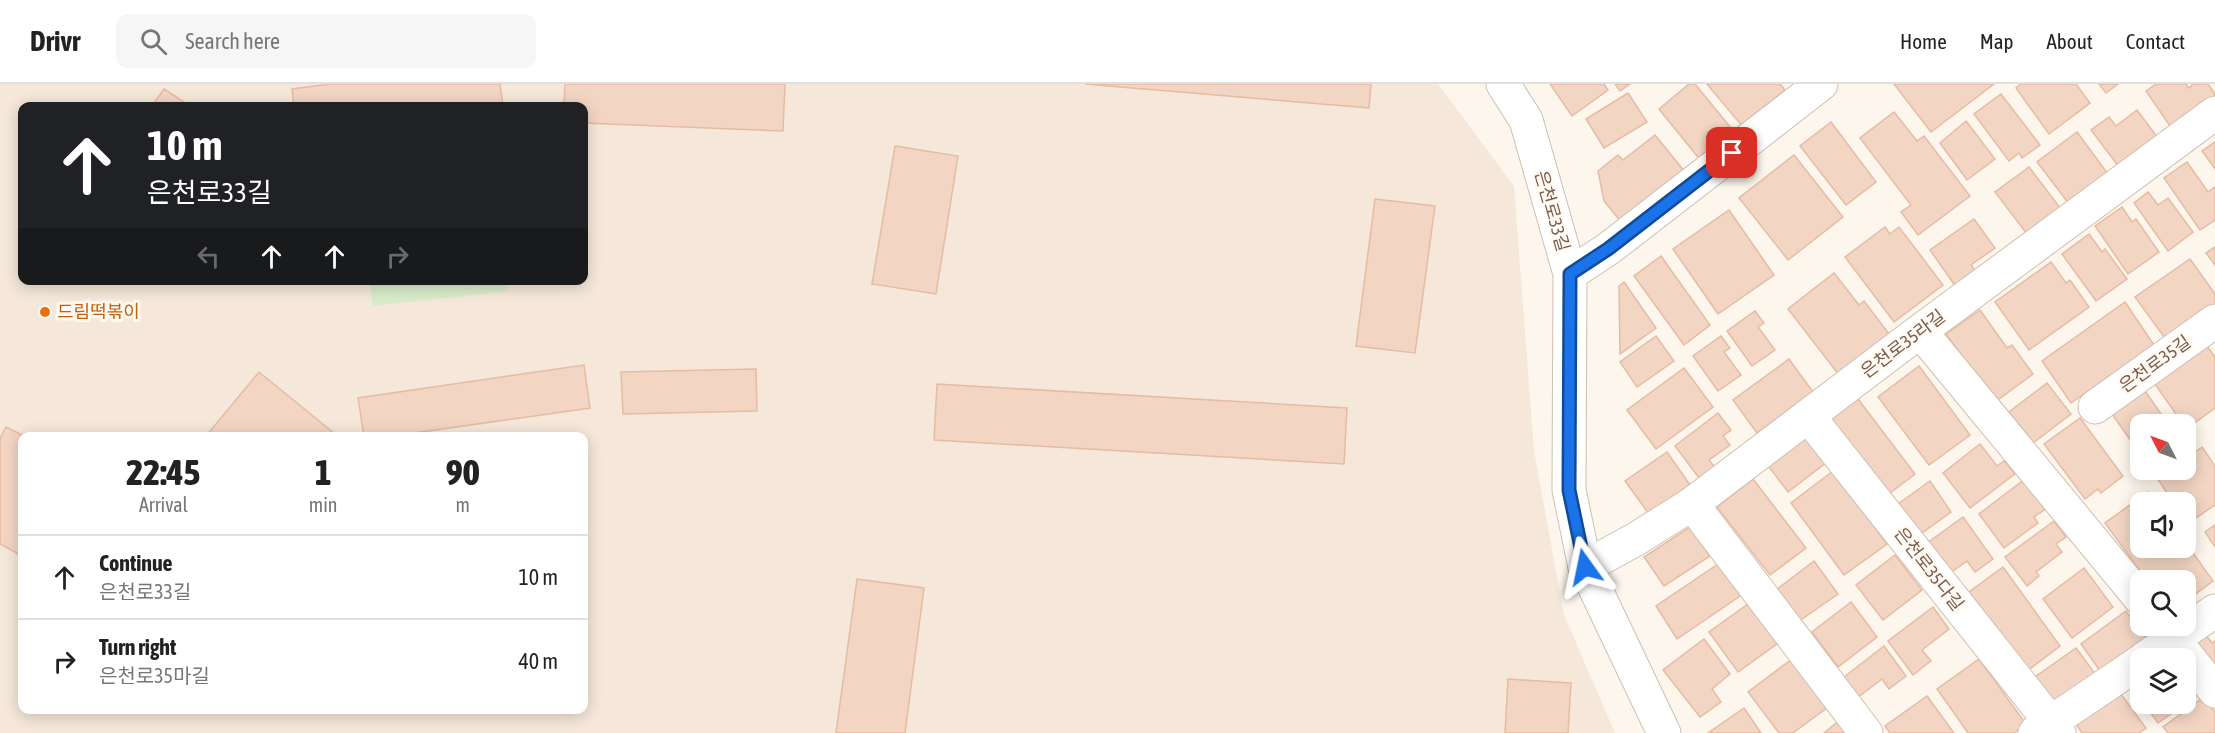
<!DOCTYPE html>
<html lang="en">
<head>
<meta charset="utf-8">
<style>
  body { margin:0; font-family:"Asap Condensed","Noto Sans KR",sans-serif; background:#f6f6f6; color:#222; height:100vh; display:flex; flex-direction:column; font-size:22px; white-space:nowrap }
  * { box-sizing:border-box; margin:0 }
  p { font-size:20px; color:#767676 }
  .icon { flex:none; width:33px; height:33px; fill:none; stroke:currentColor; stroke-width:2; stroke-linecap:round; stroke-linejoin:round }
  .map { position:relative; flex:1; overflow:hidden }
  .panel { position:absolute; left:18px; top:348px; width:570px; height:282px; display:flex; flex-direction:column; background:#fff; border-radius:12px; box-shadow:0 3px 15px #0003 }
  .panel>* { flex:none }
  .banner { position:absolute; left:18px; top:18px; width:570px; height:183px; border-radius:12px; box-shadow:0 3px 15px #0003; background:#202124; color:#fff; overflow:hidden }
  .needle { width:39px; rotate:312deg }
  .buttons { position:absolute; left:2130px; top:330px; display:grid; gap:12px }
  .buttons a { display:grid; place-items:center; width:66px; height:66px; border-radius:12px; background:#fff; box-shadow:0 3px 15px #0003; font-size:30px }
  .pin { position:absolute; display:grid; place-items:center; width:51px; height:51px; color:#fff; margin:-26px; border-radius:12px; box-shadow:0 3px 9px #0006 }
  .me { position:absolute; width:66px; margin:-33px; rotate:348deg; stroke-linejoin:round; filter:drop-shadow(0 0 4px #0008) }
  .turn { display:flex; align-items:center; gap:21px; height:126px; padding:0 30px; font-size:27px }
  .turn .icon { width:78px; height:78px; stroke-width:2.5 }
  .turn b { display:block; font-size:42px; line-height:51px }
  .lanes { display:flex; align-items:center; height:57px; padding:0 30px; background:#0003; justify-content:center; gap:30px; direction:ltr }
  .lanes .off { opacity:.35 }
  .eta { display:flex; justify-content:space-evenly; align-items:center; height:102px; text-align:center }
  .eta b { font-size:36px; font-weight:800; line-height:42px }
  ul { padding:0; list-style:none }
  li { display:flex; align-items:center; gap:18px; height:84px; padding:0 30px; border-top:2px solid #e0e0e0 }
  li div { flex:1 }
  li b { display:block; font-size:22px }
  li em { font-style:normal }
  header { display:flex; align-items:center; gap:36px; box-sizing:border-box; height:84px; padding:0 30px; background:#fff; border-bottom:2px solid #e0e0e0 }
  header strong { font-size:28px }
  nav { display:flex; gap:33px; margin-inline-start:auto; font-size:21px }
  .search { width:420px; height:54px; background:#f6f6f6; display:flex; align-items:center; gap:15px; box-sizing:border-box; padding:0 21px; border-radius:12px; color:#767676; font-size:22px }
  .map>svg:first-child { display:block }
</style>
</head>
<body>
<header>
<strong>Drivr</strong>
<div class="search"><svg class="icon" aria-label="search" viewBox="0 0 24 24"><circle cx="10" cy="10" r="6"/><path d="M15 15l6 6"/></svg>Search here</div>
<nav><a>Home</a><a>Map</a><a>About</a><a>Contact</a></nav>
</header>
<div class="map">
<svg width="2215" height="649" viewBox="0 0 2215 649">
  <rect width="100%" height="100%" fill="#fdf6ec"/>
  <path fill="#f5e8da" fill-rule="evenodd" d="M0,0H1438L1514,102L1534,367L1564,531L1615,649H0ZM22,22H584V196H22ZM22,352H584V626H22Z"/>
  <path fill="#d8ecc9" d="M369,197H506L508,207L373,222Z"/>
  <g fill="#f3d5c3" stroke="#e6bba3" stroke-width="1.5">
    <path d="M330,0H500L503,22H294L292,5Z"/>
    <path d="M565,0H785L783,47L584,39V22H564Z"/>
    <path d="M1085,0H1371L1369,24Z"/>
    <path d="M1550,0H1604L1608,6L1572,32Z"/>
    <path d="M1615,0H1630L1620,7Z"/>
    <path d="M1689,0H1695L1735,49L1701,77L1659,25Z"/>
    <path d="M1707,0H1780L1785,6L1742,42Z"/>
    <path d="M1894,0H1994L1931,48Z"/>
    <path d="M2021,0H2076L2090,19L2049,50L2016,4Z"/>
    <path d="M2099,0H2118L2106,9Z"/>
    <path d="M2156,0H2186L2189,4L2193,0H2208L2215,10V14L2172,45L2146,7Z"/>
    <path d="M164,5L190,22H152Z"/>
    <path d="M1628,9L1647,38L1604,64L1586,35Z"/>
    <path d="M2001,10L2040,61L2022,74L2019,69L2009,77L1974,30Z"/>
    <path d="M2137,26L2158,54L2119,83L2091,46L2109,33L2116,42Z"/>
    <path d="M1894,28L1917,57L1924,52L1970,112L1918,151L1901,128L1911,121L1860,54Z"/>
    <path d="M1966,37L1995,75L1967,96L1940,59Z"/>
    <path d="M1831,38L1876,98L1846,121L1800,62Z"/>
    <path d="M2077,48L2108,90L2069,120L2037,78Z"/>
    <path d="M1655,51L1685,88L1621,138L1604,117L1598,87L1618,71L1623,76Z"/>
    <path d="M2215,58V85L2202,67Z"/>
    <path d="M895,62L958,72L936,210L872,200Z"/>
    <path d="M1794,71L1843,133L1788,176L1739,114Z"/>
    <path d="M2187,78L2208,108L2215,103V136L2200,146L2164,94Z"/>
    <path d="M2029,83L2061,125L2027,150L1995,108Z"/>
    <path d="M2148,108L2158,121L2168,114L2193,148L2168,167L2134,119Z"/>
    <path d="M1375,115L1435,122L1415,269L1356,262Z"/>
    <path d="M2122,123L2132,138L2136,135L2159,168L2128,190L2095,142Z"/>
    <path d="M1729,126L1774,191L1718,230L1673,165Z"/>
    <path d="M1974,135L1995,164L1971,181L1977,189L1956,203L1930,166Z"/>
    <path d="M1885,143L1890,150L1899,143L1943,201L1894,238L1845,173Z"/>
    <path d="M2089,150L2102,168L2105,165L2127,195L2096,217L2062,170Z"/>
    <path d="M2215,163V181L2206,169Z"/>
    <path d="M1661,172L1710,241L1684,261L1634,192Z"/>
    <path d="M2190,175L2215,210V224L2167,257L2135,213Z"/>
    <path d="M2051,178L2066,199L2070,196L2089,223L2029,266L1995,218Z"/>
    <path d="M1834,189L1859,221L1864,217L1890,251L1839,291L1788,225Z"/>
    <path d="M1624,198L1656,244L1620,270L1619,202Z"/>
    <path d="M2125,218L2154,261L2071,319L2042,277Z"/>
    <path d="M1980,226L2007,264L2012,261L2033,290L1995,318L1946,250Z"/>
    <path d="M1755,227L1764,239L1758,243L1775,266L1752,282L1727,247Z"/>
    <path d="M1656,252L1674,277L1637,303L1620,278Z"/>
    <path d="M1721,252L1730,264L1724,268L1741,291L1718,307L1693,272Z"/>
    <path d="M2205,259L2215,273V324L2186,345V340H2183L2152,296Z"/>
    <path d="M1789,275L1813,308L1757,349L1733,316Z"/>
    <path d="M584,281L590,324L393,352H364L358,314Z"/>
    <path d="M1919,282L1970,351L1929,381L1878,313Z"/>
    <path d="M1684,284L1713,323L1656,365L1627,326Z"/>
    <path d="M756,285L757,327L623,330L621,288Z"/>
    <path d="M259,288L335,350L334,352H206Z"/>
    <path d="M2047,299L2071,330L2033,359L2009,328Z"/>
    <path d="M937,300L1347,324L1344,380L934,356Z"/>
    <path d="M2143,304L2168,340H2140V370L2110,327Z"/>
    <path d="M1858,315L1915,390L1885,413L1828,338Z"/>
    <path d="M1718,329L1731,346L1723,352L1730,361L1709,376L1717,386L1702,398L1675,362Z"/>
    <path d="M2080,334L2123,392L2101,409L2098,405L2085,415L2044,360Z"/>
    <path d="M6,343L24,352H22V472L0,460V355Z"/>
    <path d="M1806,349L1827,378L1788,408L1766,379Z"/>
    <path d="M1980,360L1997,382L2004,377L2015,390L1970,424L1943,389Z"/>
    <path d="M2202,363L2215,382V421L2187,440L2186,437V418H2173L2157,394L2169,386H2186V375Z"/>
    <path d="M1667,368L1695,408L1654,437L1625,397Z"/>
    <path d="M1833,387L1887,460L1844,491L1791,419Z"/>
    <path d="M1753,395L1806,464L1770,491L1717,423Z"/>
    <path d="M2025,395L2047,424L2034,433L2038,439L2004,464L1979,430Z"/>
    <path d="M1930,397L1951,428L1919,451L1891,425Z"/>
    <path d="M2148,408L2156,418H2140V464H2186V459L2213,497L2186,517V496H2147L2105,439Z"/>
    <path d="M1963,433L1993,475L1975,488L1967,477L1946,492L1923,462Z"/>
    <path d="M2054,437L2066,453L2056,460L2062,468L2036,488L2039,492L2027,502L2005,473Z"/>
    <path d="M2215,441V463L2205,448Z"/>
    <path d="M1690,443L1710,472L1664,502L1644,473Z"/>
    <path d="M1895,471L1922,506L1883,536L1856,501Z"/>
    <path d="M1814,477L1838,510L1799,537L1776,506Z"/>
    <path d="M1721,478L1743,510L1677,555L1656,522Z"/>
    <path d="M2003,483L2060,562L2027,587L1969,508Z"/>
    <path d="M2084,484L2113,523L2072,554L2043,515Z"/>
    <path d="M857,495L924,504L905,649H836Z"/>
    <path d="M1752,517L1781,557L1738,588L1709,548Z"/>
    <path d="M1851,518L1877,553L1838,583L1812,548Z"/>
    <path d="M1933,523L1949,545L1922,566L1931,577L1913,591L1888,557Z"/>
    <path d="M2126,527L2146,554L2100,587L2081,560Z"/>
    <path d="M2205,550L2212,559L2215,557V587L2194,559Z"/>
    <path d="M1704,555L1730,590L1712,605L1721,618L1700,633L1663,586Z"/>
    <path d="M1884,562L1906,592L1889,605L1882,595L1857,614L1843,594Z"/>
    <path d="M2076,564L2096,591L2055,620L2035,593Z"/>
    <path d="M1796,572L1832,620L1793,649H1779L1748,608Z"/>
    <path d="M1979,575L2026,640L2014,649H1968L1937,605Z"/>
    <path d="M2186,583L2198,601L2186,610Z"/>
    <path d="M2140,593V614L2130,600Z"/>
    <path d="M1508,595L1571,599L1568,649H1505Z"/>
    <path d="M2118,606L2146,644L2139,649H2082L2074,637Z"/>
    <path d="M1927,612L1954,649H1890L1885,642Z"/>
    <path d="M2204,613L2215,628V649H2168L2163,643Z"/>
    <path d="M2144,620H2185L2158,639Z"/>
    <path d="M1744,624L1761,649H1708Z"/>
    <path d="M1841,635L1852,649H1824Z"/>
  </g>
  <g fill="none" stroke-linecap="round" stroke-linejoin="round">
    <defs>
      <g id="minor">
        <path d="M1503,0L1526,36L1570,190L1569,406L1585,483L1664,649"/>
        <path d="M1570,190L1608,165L1821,0"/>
        <path d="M1920,247L2140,514"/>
        <path d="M2095,323L2215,237"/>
        <path d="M1809,333L2059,649"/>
        <path d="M1692,420L1866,649"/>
        <path d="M1585,483L1636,455L1692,420L1920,247L2215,29"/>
        <path d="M2163,542L2215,607"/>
        <path d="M2145,574L2215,527"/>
        <path d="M2035,649L2140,578"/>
      </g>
    </defs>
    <use href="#minor" stroke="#d1beb0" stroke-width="35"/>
    <use href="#minor" stroke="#fff" stroke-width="33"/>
  </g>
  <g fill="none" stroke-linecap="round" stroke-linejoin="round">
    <defs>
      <path id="route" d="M1585,483L1569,406L1570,190L1608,165L1732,69"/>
    </defs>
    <use href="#route" stroke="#114b97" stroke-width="15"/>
    <use href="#route" stroke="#1a73e8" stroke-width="10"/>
  </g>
  <circle fill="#e8710a" stroke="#fffaf3" stroke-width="2" cx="45" cy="228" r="6"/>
  <g text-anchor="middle" stroke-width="6" stroke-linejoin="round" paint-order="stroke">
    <g font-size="18" fill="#7a5c4d" stroke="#fffaf3">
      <text transform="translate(1552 127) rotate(74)" y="6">은천로33길</text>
      <text transform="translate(1903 260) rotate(-37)" y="6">은천로35라길</text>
      <text transform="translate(2155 280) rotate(-36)" y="6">은천로35길</text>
      <text transform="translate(1929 485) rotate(52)" y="6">은천로35다길</text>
    </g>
    <g font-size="18" fill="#c56008" stroke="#fffaf3" text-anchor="start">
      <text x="57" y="234">드림떡볶이</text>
    </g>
  </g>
</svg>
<div class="buttons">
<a><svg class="needle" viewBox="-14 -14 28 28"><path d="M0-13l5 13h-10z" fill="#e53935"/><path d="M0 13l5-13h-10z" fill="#767676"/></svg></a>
<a><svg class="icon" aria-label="sound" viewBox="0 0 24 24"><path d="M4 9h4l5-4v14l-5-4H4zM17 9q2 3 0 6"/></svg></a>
<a><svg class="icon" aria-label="search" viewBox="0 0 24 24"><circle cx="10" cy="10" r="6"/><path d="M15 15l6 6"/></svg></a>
<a><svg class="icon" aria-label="layers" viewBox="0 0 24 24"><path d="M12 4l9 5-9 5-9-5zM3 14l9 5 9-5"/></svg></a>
</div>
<div class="pin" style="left:1732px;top:69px;background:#d93025"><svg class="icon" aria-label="arrive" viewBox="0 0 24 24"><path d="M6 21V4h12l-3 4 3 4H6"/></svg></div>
<svg class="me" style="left:1585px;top:483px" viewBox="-20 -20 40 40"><path d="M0-17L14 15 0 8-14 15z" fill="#1a73e8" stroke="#fff" stroke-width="4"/></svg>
<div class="banner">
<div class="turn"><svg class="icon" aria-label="ahead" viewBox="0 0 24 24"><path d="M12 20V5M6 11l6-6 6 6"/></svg><div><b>10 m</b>은천로33길</div></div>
<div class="lanes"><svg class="icon off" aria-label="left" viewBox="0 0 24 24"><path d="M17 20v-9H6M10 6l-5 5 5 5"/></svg><svg class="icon" aria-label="ahead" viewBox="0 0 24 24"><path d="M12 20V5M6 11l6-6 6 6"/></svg><svg class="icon" aria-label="ahead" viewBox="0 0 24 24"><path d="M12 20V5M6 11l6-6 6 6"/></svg><svg class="icon off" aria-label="right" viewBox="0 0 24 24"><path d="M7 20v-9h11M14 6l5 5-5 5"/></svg></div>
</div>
<section class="panel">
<div class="eta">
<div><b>22:45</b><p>Arrival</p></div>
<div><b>1</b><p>min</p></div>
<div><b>90</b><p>m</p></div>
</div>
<ul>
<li><svg class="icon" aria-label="ahead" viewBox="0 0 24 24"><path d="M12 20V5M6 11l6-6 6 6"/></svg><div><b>Continue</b><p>은천로33길</p></div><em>10 m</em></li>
<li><svg class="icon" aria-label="right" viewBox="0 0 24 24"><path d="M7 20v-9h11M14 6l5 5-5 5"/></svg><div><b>Turn right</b><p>은천로35마길</p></div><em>40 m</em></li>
</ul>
</section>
</div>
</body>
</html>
